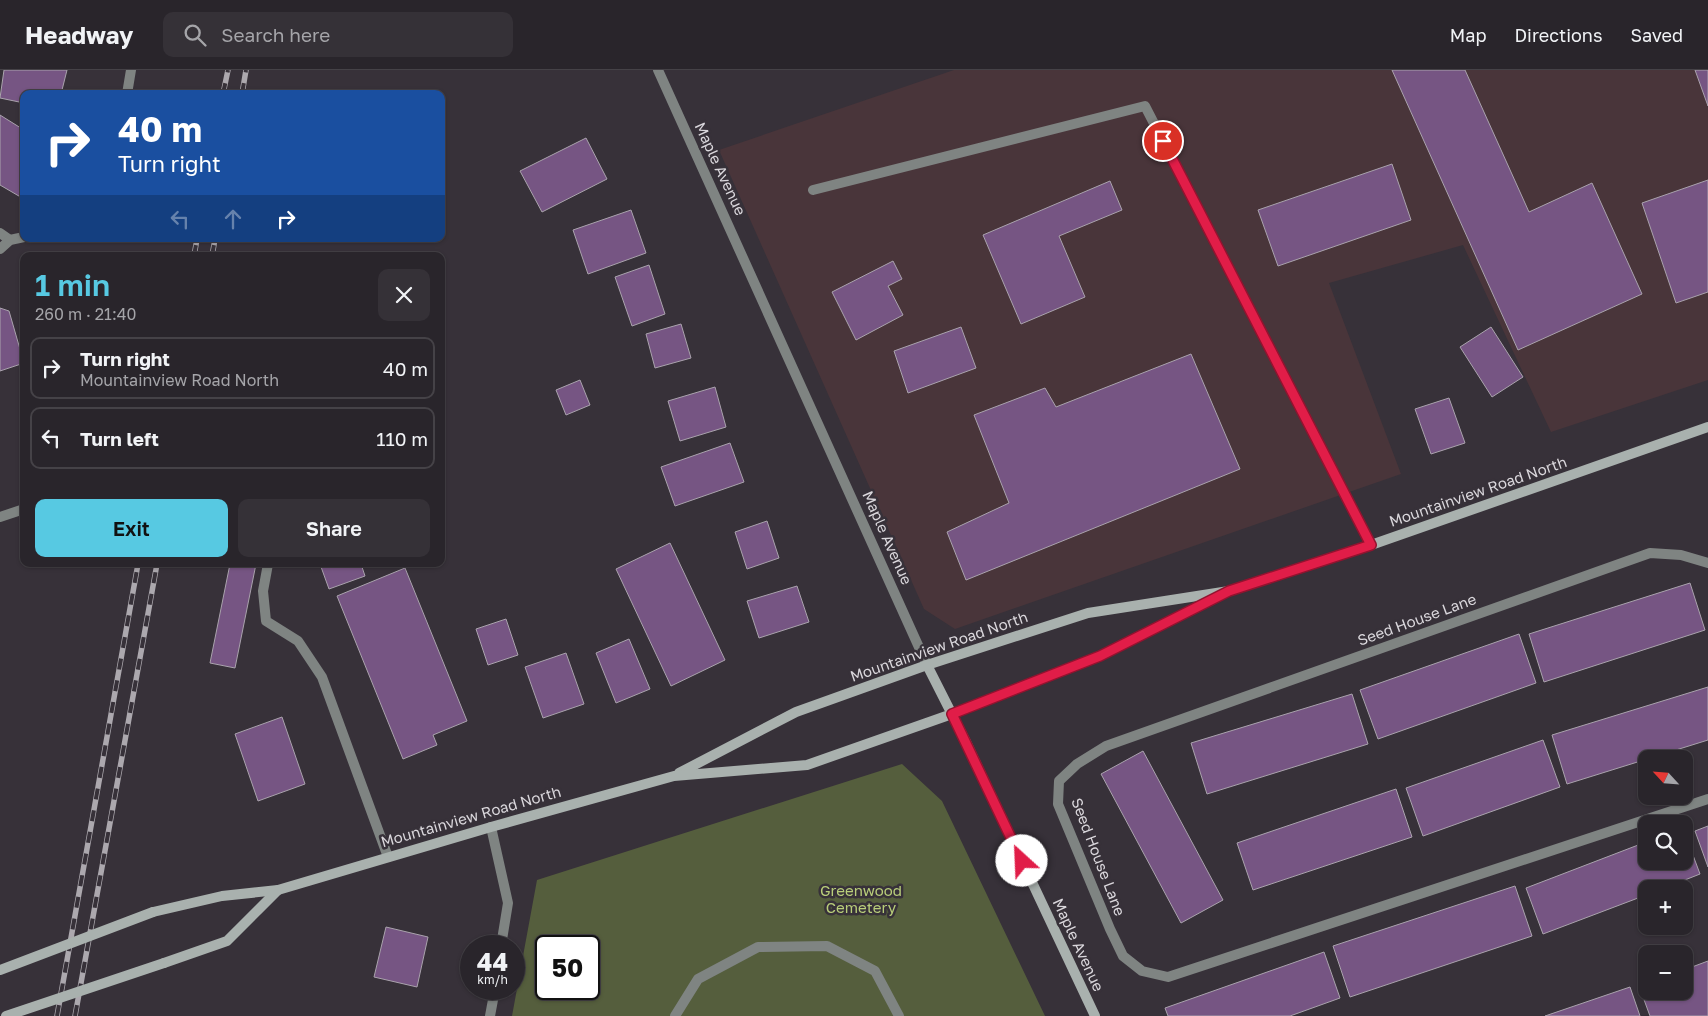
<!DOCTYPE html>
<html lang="en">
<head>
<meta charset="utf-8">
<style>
  body { margin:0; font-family:"Golos Text",sans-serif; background:#353137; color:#f1f3f6; height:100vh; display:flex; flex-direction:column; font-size:19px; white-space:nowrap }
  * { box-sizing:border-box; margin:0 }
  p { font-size:16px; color:#a5a5a9 }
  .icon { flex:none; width:28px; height:28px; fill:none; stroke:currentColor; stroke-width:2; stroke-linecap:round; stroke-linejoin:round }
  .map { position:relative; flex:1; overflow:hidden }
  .panel { position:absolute; left:20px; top:182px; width:425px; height:315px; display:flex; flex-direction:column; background:#29252b; border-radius:10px; box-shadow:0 1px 4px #0004,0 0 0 1px #454247 }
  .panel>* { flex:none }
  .top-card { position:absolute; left:20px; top:20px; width:425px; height:152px; border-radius:10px; box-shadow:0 1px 4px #0004,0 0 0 1px #454247; background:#1a4fa0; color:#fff; overflow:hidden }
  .needle { width:32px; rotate:296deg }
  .buttons { position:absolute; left:1638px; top:680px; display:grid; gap:10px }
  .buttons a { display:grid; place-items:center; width:55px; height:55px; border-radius:10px; background:#29252b; box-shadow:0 1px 4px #0004,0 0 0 1px #454247; font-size:25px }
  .speed { position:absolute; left:460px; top:865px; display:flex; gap:10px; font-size:25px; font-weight:700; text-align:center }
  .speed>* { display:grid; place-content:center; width:65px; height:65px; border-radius:50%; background:#29252b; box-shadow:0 1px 4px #0004,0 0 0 1px #454247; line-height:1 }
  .speed small { font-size:12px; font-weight:400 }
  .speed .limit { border:2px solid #111; border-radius:8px; background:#fff; color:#111 }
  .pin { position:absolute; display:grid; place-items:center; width:42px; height:42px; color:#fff; margin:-21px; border:2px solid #fff; border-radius:50%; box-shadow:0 1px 5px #0007 }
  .me { position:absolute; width:55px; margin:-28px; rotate:335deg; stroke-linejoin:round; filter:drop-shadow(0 0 4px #0008) }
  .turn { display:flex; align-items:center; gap:18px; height:105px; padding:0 15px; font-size:22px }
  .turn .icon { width:65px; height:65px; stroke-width:2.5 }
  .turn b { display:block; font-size:35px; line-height:42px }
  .lanes { display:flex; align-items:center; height:48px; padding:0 15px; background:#0003; justify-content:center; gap:25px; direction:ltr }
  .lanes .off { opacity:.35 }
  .round { display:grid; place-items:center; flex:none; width:52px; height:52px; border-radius:10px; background:#353137 }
  .summary { display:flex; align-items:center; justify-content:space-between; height:85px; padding:0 15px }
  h1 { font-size:30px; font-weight:600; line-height:38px; color:#57c9e2 }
  .action { display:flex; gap:10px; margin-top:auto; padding:10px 15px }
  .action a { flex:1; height:58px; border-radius:10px; background:#57c9e2; color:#111; font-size:20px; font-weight:600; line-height:58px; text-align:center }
  .action a+a { background:#353137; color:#f1f3f6 }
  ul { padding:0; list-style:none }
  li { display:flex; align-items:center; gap:15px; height:62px; margin:0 10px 8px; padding:0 5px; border:2px solid #454247; border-radius:10px }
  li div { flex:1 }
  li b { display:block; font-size:19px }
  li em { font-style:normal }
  header { display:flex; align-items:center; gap:30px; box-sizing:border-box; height:70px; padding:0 25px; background:#29252b; border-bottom:1px solid #454247 }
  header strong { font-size:24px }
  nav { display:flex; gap:28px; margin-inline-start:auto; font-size:18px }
  .search { width:350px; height:45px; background:#353137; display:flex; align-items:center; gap:12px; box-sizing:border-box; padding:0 18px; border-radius:10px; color:#a5a5a9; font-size:19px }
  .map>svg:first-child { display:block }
</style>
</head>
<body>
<header>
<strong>Headway</strong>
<div class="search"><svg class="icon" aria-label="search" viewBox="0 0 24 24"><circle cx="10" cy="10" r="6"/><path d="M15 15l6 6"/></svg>Search here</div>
<nav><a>Map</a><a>Directions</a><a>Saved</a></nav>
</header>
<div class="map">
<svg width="1708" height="946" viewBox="0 0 1708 946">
  <rect width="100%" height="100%" fill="#373139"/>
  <path fill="#49353a" d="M954,0H1708V310L1551,362L1463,175L1329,213L1401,404L955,559L924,539L719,80Z"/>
  <path fill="#555e3d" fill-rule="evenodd" d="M902,694L942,731L1045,946H512L537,810ZM546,876H589V919H546Z"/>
  <g fill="#765583" stroke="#aaa3ad">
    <path d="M4,0H67L61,24H24V33L0,28Z"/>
    <path d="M1392,0H1465L1529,142L1592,113L1642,224L1518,280Z"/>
    <path d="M1695,0H1708V36Z"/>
    <path d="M0,45L24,60V129L0,115Z"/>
    <path d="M586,68L607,109L542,142L520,101Z"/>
    <path d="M1392,94L1411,150L1278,196L1258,140Z"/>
    <path d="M1708,110V222L1676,233L1642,133Z"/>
    <path d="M1110,111L1122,140L1059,166L1085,227L1021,254L983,165Z"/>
    <path d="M631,140L646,183L588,204L573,160Z"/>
    <path d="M893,191L902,209L888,216L903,245L856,270L832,222Z"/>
    <path d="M649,195L665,244L632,256L615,207Z"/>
    <path d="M0,238L9,241L24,293L0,301Z"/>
    <path d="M681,254L691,288L655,298L646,264Z"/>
    <path d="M961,257L976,298L908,323L894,281Z"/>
    <path d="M1491,257L1523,307L1492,327L1460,277Z"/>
    <path d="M1191,284L1240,399L966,510L947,462L1009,433L974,345L1045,318L1056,337Z"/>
    <path d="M580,310L590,335L566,345L556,320Z"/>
    <path d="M715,317L726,357L680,371L668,331Z"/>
    <path d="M1449,328L1465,373L1431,384L1415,339Z"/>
    <path d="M730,373L744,412L675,436L661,397Z"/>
    <path d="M767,451L779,488L747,499L735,462Z"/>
    <path d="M670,473L725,590L671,616L616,499Z"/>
    <path d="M230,494H256L235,598L210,593Z"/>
    <path d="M320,494H370L362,497L365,506L329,519Z"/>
    <path d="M405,498L467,651L433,665L437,675L403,689L337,526Z"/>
    <path d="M1690,513L1705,560L1544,612L1529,564Z"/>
    <path d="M797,516L809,552L759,568L747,531Z"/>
    <path d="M506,549L518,585L488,595L476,559Z"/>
    <path d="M1519,564L1536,613L1378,669L1360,620Z"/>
    <path d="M629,569L650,619L616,633L596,583Z"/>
    <path d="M566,583L584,634L543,648L525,597Z"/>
    <path d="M1708,617V670L1567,714L1552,665Z"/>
    <path d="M1352,624L1368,674L1207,724L1191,673Z"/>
    <path d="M282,647L305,714L258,731L235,664Z"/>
    <path d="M1543,670L1560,717L1423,766L1406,718Z"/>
    <path d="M1143,681L1223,830L1181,853L1101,704Z"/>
    <path d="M1396,719L1412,767L1253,820L1237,773Z"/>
    <path d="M1708,756V797L1695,761Z"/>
    <path d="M1684,761L1700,804L1662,819H1646V825L1543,864L1526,818L1646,772V791H1684Z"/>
    <path d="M1515,816L1532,866L1350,927L1333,876Z"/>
    <path d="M386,857L428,867L417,917L374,907Z"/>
    <path d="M1324,882L1340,928L1290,946H1168L1165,938Z"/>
    <path d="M1708,891V946H1650L1639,916L1646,914V921H1684V900Z"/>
    <path d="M1630,917L1640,946H1545Z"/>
  </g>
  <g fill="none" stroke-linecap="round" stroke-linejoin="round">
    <g stroke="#7f8482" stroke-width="10">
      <path d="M813,120L1145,36L1371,475"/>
      <path d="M268,494L263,521L266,551L298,571L322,607L388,787"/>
      <path d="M675,946L698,909L758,877L827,876L875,901L899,946"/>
    </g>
    <g stroke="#7f8482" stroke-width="10">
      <path d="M658,0L927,595"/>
      <path d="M127,24L131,0"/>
      <path d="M0,163L10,170"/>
      <path d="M0,179L10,170L24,167"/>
      <path d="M0,447L21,440"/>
      <path d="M1708,493L1681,485L1650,483L1106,676L1077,694L1059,711L1058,734L1110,859L1123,886L1142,901L1168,907L1708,729"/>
      <path d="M491,757L508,833L501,876"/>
      <path d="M490,946L495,919"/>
    </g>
    <g stroke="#a9b1ae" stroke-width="10">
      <path d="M927,595L965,670L1095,946"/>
      <path d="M679,703L796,642L927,595L1088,543L1229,521L1371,475L1708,357"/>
      <path d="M153,842L222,826L278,820L491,757L674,706L807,695L952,644L1100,586L1229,521"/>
      <path d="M164,893L227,871L278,820"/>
    </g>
    <defs>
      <g id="rail">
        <path d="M223,24L228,0"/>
        <path d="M242,24L246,0"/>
        <path d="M194,186L197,169"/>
        <path d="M212,186L215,169"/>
        <path d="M57,946L138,494"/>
        <path d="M75,946L157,494"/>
      </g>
    </defs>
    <use href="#rail" stroke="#aca8ae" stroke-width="5.5"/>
    <use href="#rail" stroke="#373139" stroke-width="4" stroke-dasharray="11" stroke-linecap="butt"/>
    <g stroke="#a9b1ae" stroke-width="10">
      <path d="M0,900L153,842"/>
      <path d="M6,946L164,893"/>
    </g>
  </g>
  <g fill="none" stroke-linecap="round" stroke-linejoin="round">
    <defs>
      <path id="route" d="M1022,791L952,644L1100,586L1229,521L1371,475L1163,71"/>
    </defs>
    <use href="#route" stroke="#92132f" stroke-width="12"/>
    <use href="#route" stroke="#e11d48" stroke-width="9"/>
  </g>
  <g text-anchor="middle" stroke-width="5" stroke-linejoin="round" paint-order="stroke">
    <g font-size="15" fill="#dad7dc" stroke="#373139">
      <text transform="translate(720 99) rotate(65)" y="5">Maple Avenue</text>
      <text transform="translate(1478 422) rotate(-19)" y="5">Mountainview Road North</text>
      <text transform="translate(887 468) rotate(66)" y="5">Maple Avenue</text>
      <text transform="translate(1417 550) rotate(-20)" y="5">Seed House Lane</text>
      <text transform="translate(939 577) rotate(-19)" y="5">Mountainview Road North</text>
      <text transform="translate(471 747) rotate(-16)" y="5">Mountainview Road North</text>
      <text transform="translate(1098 787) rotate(69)" y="5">Seed House Lane</text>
      <text transform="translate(1078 875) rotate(65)" y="5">Maple Avenue</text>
    </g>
    <g font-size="15" fill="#b9ce7a" stroke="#373139">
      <text x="861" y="826">Greenwood<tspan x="861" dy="17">Cemetery</tspan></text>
    </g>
  </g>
</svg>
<div class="buttons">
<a><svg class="needle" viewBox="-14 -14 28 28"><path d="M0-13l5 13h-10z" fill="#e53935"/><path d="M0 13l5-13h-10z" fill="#a5a5a9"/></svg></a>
<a><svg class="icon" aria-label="search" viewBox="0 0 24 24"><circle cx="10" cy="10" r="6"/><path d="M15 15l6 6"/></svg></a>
<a>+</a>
<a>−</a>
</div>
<div class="speed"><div>44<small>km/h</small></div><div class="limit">50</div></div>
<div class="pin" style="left:1163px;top:71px;background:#d93025"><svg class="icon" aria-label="arrive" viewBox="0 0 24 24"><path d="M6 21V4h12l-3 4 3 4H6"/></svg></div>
<svg class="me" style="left:1022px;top:791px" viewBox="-20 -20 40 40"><circle r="19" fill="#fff"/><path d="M0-13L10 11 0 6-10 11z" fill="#e11d48"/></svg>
<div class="top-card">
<div class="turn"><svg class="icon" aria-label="right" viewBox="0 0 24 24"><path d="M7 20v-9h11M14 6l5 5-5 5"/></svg><div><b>40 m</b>Turn right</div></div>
<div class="lanes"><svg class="icon off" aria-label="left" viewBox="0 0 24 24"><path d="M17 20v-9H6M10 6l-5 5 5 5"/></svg><svg class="icon off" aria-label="ahead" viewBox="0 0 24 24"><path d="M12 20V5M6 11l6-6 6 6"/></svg><svg class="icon" aria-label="right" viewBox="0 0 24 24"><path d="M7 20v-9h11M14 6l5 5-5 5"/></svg></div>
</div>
<section class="panel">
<div class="summary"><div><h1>1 min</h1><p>260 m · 21:40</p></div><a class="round"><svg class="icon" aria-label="close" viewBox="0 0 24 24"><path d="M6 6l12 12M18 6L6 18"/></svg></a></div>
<ul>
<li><svg class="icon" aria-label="right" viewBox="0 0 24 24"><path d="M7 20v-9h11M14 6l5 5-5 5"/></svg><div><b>Turn right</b><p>Mountainview Road North</p></div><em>40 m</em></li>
<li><svg class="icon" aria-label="left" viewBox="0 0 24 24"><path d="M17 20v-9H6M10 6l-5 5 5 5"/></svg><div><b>Turn left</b></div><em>110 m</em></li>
</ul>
<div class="action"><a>Exit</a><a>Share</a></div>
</section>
</div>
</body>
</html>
